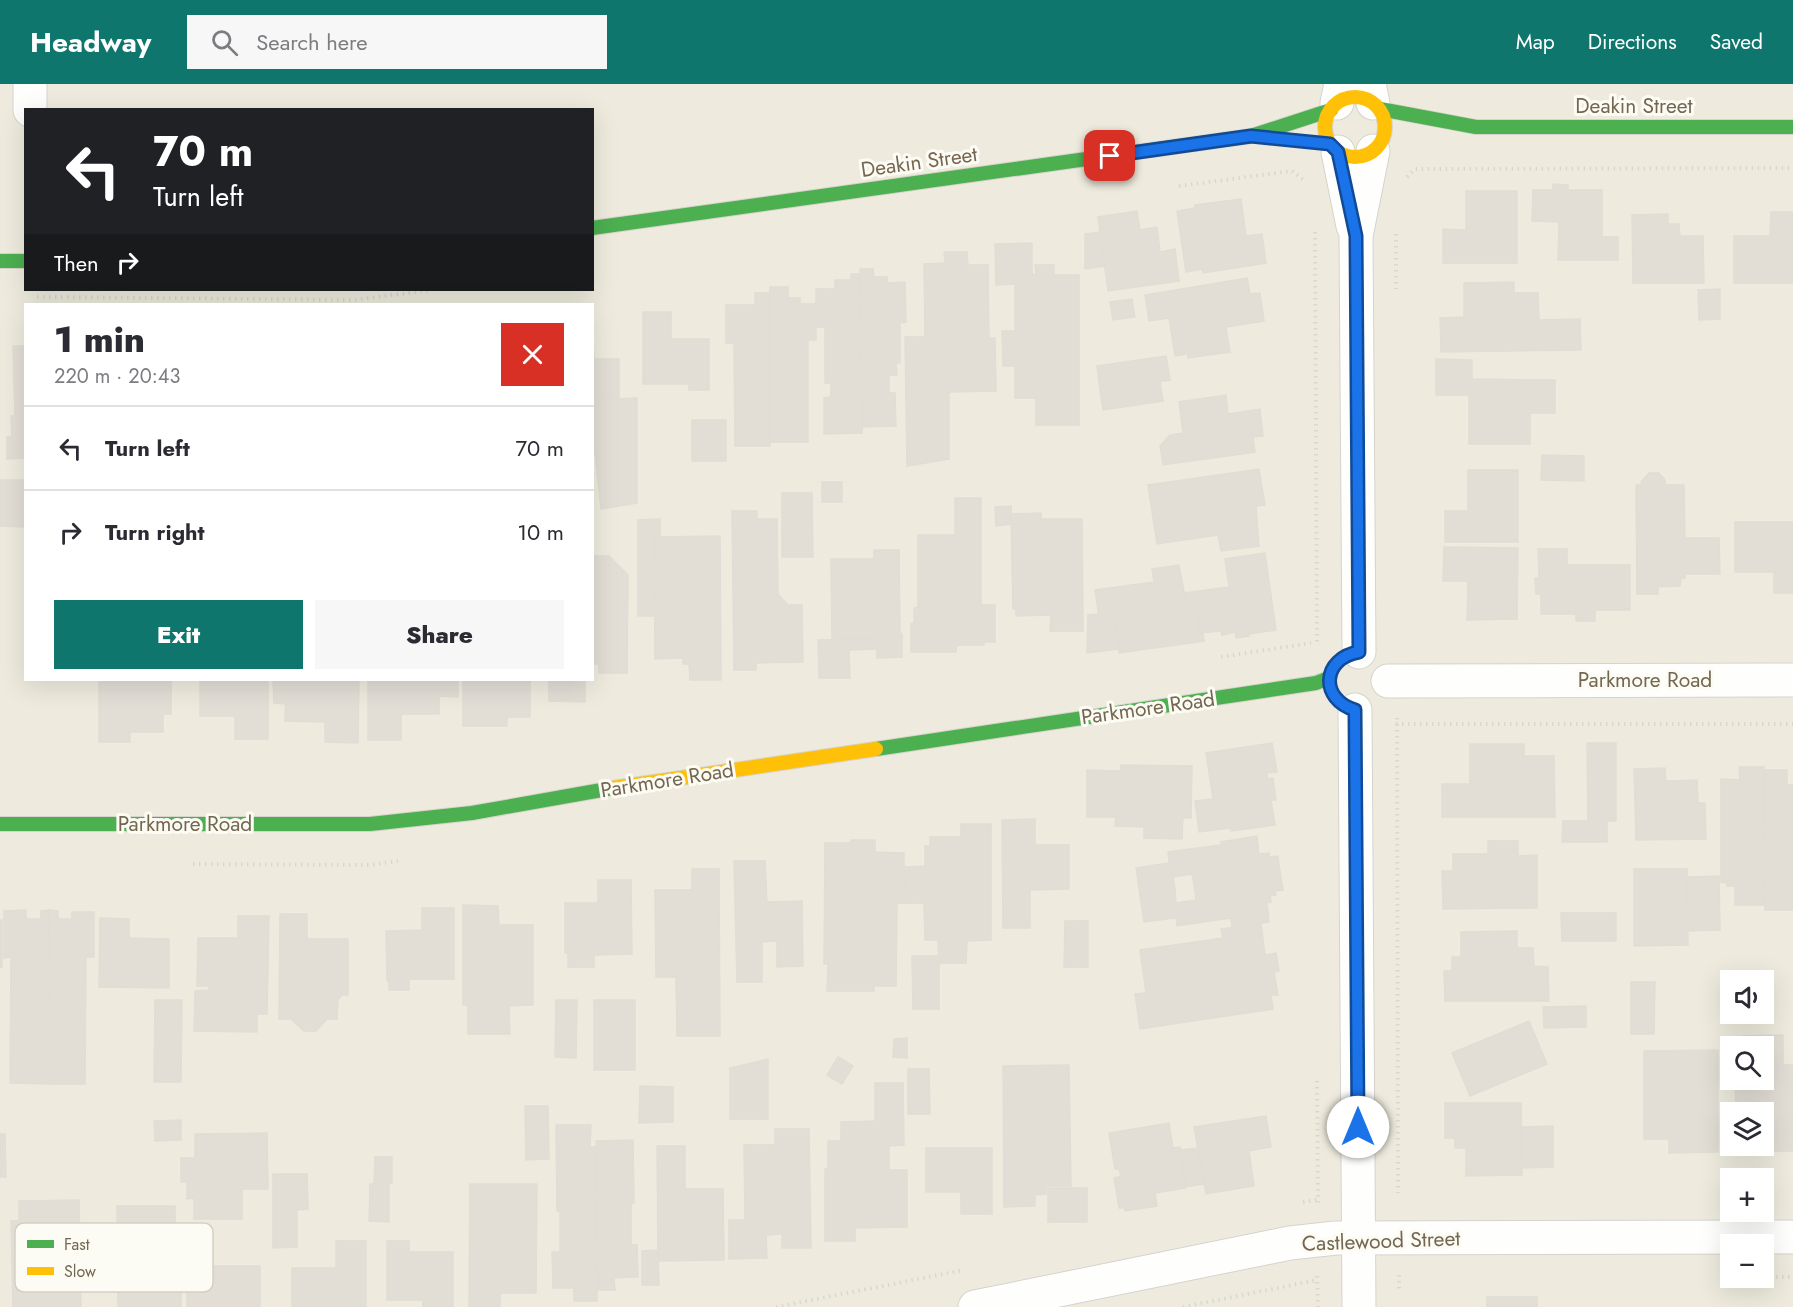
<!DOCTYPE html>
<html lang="en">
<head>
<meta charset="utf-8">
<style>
  body { margin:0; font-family:Jost,sans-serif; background:#f7f7f7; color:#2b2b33; height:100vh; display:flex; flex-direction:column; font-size:22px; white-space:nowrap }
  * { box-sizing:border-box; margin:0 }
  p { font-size:20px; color:#7c7c81 }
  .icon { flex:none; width:33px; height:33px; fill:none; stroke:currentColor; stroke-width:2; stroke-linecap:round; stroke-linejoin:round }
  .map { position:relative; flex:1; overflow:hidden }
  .panel { position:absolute; left:24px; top:219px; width:570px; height:378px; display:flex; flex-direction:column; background:#fff; border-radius:0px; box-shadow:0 6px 24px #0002 }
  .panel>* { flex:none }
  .hud { position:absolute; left:24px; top:24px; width:570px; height:183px; border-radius:0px; box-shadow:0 6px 24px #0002; background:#202124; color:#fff; overflow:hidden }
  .buttons { position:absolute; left:1720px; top:886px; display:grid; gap:12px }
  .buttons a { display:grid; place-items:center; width:54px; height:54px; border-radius:0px; background:#fff; box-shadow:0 6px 24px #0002; font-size:30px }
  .pin { position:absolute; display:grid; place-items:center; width:51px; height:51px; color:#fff; margin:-26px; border-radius:12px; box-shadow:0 3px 9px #0006 }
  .me { position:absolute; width:66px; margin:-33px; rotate:0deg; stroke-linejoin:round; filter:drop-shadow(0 0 4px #0008) }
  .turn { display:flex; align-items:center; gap:21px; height:126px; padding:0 30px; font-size:27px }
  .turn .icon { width:78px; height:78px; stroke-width:2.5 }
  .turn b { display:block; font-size:42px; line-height:51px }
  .then { display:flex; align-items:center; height:57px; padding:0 30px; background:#0003; gap:12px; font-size:22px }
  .round { display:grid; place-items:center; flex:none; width:63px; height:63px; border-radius:0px; background:#f7f7f7 }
  .headline { display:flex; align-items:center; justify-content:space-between; height:102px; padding:0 30px }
  h1 { font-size:36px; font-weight:800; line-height:45px }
  .cta { display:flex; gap:12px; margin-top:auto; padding:12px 30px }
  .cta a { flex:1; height:69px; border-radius:0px; background:#0f766e; color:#fff; font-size:24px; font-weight:800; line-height:69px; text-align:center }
  .cta a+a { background:#f7f7f7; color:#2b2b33 }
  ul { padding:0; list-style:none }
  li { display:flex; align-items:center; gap:18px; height:84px; padding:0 30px; border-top:2px solid #e1e1e2 }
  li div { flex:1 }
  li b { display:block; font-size:22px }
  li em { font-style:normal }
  header { display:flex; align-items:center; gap:36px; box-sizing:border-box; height:84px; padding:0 30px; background:#0f766e; color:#fff }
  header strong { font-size:28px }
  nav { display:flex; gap:33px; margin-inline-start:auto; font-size:21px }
  .search { width:420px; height:54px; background:#f7f7f7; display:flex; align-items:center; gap:15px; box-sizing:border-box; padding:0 21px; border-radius:0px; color:#7c7c81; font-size:22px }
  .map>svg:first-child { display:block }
</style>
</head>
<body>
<header>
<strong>Headway</strong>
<div class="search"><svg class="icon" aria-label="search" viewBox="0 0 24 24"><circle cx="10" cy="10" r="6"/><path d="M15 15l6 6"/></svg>Search here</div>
<nav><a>Map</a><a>Directions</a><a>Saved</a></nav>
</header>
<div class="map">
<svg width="1793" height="1223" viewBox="0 0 1793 1223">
  <rect width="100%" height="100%" fill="#f8f7f1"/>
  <path fill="#eeebde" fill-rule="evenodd" d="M0,0H1793V1223H0ZM26,26H592V206H26ZM26,220H592V596H26ZM1731,897H1764V930H1731ZM1731,963H1764V996H1731ZM1731,1029H1764V1062H1731ZM1731,1095H1764V1128H1731ZM1731,1161H1764V1194H1731Z"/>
  <g fill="#e2ded6" stroke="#e0ddd4" stroke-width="1.5">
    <path d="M1553,100L1568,101V106H1602V153H1618V176H1558L1559,138L1532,137L1533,106H1553Z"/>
    <path d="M1466,107H1517V179H1443V145L1466,146Z"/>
    <path d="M1241,115L1246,152L1262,150L1266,179L1203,189L1202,185L1186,188L1177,127L1195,124V121Z"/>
    <path d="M1137,127L1140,146L1157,143L1160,168L1175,165L1179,197L1108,207L1098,133Z"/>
    <path d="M1771,128H1793V199H1734V152H1770Z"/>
    <path d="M1668,130V140H1679L1680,152H1703L1704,199H1633L1632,131Z"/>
    <path d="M1100,148L1105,182L1085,185V150Z"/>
    <path d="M1032,159V191L1036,190L1035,181H1054V191H1079V341H1036V314H1015V282H1003L1002,247H1015V200L996,201L995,160Z"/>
    <path d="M944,168H967L968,181H988L989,254H995L996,307L949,308V375L907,382L905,253H925L924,180L945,179Z"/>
    <path d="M860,185H873L874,193H887V199L905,198L906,238L900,239V279H896L897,291H889V309H895L896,342L862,343Z"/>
    <path d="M851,190H860L862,349L824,350V314L831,313V299H825V243H816V205H835V196H851Z"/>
    <path d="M1247,194L1250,210L1260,209L1264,237L1226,243L1230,268L1188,274V270L1175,272L1169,234L1149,237L1145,211Z"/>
    <path d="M1514,198V209H1538L1539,236L1580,235L1581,266L1441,268L1440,234L1464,233V199Z"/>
    <path d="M770,203H788V214H800V220H816V256H808V358H770Z"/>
    <path d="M1720,205V235L1699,236L1698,206Z"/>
    <path d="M755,209H770V362H735L734,259H726V221H755Z"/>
    <path d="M1132,215L1135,233L1113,236L1110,218Z"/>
    <path d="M643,228H671V255H709V306H689V300H643Z"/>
    <path d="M592,239L594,275H619V316H592Z"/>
    <path d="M13,262H26V374L7,375V353L12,352L11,332H15Z"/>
    <path d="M1166,272L1170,296L1100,306L1097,282Z"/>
    <path d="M1436,275L1472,276V295L1555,296V329H1530V360H1469V311H1436Z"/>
    <path d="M1160,297L1163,317L1103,326L1100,306Z"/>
    <path d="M1226,311L1228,330L1260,325L1263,352L1253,353L1255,368L1163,381L1160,362L1170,351L1183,349L1179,318Z"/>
    <path d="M637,314V419L601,425L594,359H592V316Z"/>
    <rect x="692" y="336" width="34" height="41"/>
    <path d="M1542,371L1584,372V397L1541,396Z"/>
    <path d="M1259,385L1265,421L1256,422L1259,462L1221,467L1218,451L1157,460L1148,401Z"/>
    <path d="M1468,386H1518V458H1445V427H1468Z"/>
    <path d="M1649,389H1659L1665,396V401H1684L1685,454H1719L1720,490H1685V494H1681L1680,502L1658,503V510H1637L1636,401H1642L1641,398Z"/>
    <path d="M0,396H25L24,443L0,442Z"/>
    <rect x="822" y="398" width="20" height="20"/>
    <path d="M782,409H812L813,473H782Z"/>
    <path d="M955,414H981V521H995V558H984V561H957L956,568H911V540L914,539V524L918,523V451H955Z"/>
    <path d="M1011,422L1012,440L996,442L995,423Z"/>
    <path d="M732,427H757V435H777L778,510L788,521H802L803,578L756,579V586H734Z"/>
    <path d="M1041,429V435H1082L1083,547H1050L1051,531L1016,532V525H1013L1011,430Z"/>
    <path d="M660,435V453H654L655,532H638V436Z"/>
    <path d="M1735,438H1793V509H1774V488H1735Z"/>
    <path d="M720,452L721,596H690L689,580H683V574L655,575L654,453Z"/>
    <path d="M1444,463L1518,464L1517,535L1467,536L1468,497H1443Z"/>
    <path d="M1538,465H1567V481H1630V526H1595V537H1576V530H1541V510H1536L1535,494H1539Z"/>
    <path d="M874,466H899L900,549L902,550V573L877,574V555H832L831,475H874Z"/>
    <path d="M1265,469L1276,546L1249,550V552L1236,554L1235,548L1222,551L1221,547L1200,549L1197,523L1187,524L1185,509L1229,503L1225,475Z"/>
    <path d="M592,472H609L628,491L627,589H599V580H592Z"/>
    <path d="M1179,481L1187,524L1197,523L1200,549H1203L1204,557L1119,569L1114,531L1099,533L1095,506L1154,498L1152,485Z"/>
    <path d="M1099,530V533L1114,531L1119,565L1087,569L1088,531Z"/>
    <path d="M877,555V565L849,566L850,594H819L818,556Z"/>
    <path d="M99,596H171V630H163V648H130V658H99Z"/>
    <path d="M200,596H268V655H235V632H200Z"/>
    <path d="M273,596H286V620L274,619Z"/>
    <path d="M286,596H359L358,659L325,658V638L285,637Z"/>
    <path d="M368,596H439V630H401V656H368Z"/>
    <path d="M439,596H458V613L438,612Z"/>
    <path d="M463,596H530V633H507V642H463Z"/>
    <path d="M549,596H585V618L549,617Z"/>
    <path d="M1272,659L1277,688L1267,689L1268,695L1273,694L1276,716H1271L1275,741L1231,747L1230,744L1199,748L1195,717L1213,715L1206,669Z"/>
    <path d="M1587,659H1616V737H1588Z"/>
    <path d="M1470,660H1524V672H1554L1555,733H1442V700H1470Z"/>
    <path d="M1121,681L1192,682L1191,734H1183L1182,755L1144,754V743L1115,742L1116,733H1087V686L1121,687Z"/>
    <path d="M1739,683H1764L1765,821H1735V802H1727V799L1721,798V695L1740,696Z"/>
    <path d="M1665,684L1666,697L1697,696L1698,719H1705L1706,755L1636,756L1634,685Z"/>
    <path d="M1764,686H1787V701H1793V826H1765Z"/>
    <path d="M1035,735V761H1069V805L1030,806V844H1003L1002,736Z"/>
    <path d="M1563,737H1607V758H1562Z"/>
    <path d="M961,740H991V856L967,857L966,879H939L938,856H925L924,819H904L905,783L925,782V762H930V753H961Z"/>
    <path d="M1257,752L1259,770L1269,769V773L1278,772L1280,788L1194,801L1192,790L1173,793L1175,805L1140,811L1136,784L1169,779L1168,768L1221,761V758Z"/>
    <path d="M851,756H875V768L904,769V819H897L896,902H874V907H827L828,880H824L825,759H851Z"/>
    <path d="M1488,757H1518V772L1537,771V824L1443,825L1442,787H1453V770H1488Z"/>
    <path d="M734,777H765L767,818L802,817L803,882L777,883V857L762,858V898H737Z"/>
    <path d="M692,785H719L720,952H677L676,893H656L655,806H692Z"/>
    <path d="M1634,785H1687L1688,861L1634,862Z"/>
    <path d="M1280,788L1283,806L1275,807L1276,811L1270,812L1271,818H1267L1269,838L1232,843L1231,834L1177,842L1176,834L1144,838L1140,811L1175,805L1176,819L1196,816L1194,801Z"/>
    <path d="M1719,792L1720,846L1688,847V793Z"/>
    <path d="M598,796H631L632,870L594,871V883H568V869H565V819H598Z"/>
    <path d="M463,821L498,822L499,841H533V921L509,922L510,950H468V921H463Z"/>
    <path d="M422,824H454V895H409V906H389V897H387L386,847L422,846Z"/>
    <path d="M26,826V835H41V827L49,826L48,1000L10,999L11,873L4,874V827Z"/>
    <path d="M49,826L58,827V835H72V828H94V873H86L85,1000H48Z"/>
    <path d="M1561,829H1616V857H1562Z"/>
    <path d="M280,830H307V855H348V911H342L338,916L337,935H327L316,947H304L291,935H279Z"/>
    <path d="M238,832H269L267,930H257V948L194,947L195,907L209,906V902H197L198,854H238Z"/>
    <path d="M100,834L129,835V854L169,855V904L99,903Z"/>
    <rect x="0" y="836" width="2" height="47"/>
    <path d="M1065,837H1088V883H1064Z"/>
    <path d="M1261,839L1265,871L1276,869L1279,887L1274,888L1278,911H1271L1273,925L1140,945L1135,910L1146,909L1140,866L1223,854L1221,845Z"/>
    <path d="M1517,847V864H1533L1534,882L1548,883L1549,917H1445L1444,887H1452V873H1461V848Z"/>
    <path d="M912,872H939V925H913Z"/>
    <path d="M1755,888V897H1731V930H1755V936H1724L1723,889Z"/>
    <path d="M1631,898H1655L1654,950H1631Z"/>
    <path d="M155,916H182L181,998H154Z"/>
    <path d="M556,916H577L576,974L555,973Z"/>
    <rect x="594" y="916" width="41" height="70"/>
    <path d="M1586,922V943L1544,944L1543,923Z"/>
    <path d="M1529,937L1547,980L1470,1012L1452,969Z"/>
    <path d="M1783,951V981H1793V1067L1739,1068V1062H1764L1765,1035L1764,1029H1736L1735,996H1764V963H1742V952Z"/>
    <path d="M907,954V974L893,973L894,955Z"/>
    <path d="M1718,966V1068L1669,1069V1055H1644V967Z"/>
    <path d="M838,973L853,982L842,1000L827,991Z"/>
    <path d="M768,975V1035H730V984Z"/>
    <path d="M1069,981L1071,1102H1046V1110L1035,1111V1122L1004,1123L1003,982Z"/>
    <path d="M908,985H929L930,1030H908Z"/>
    <path d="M875,999H903L904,1061L889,1062V1086H907V1143L855,1144V1157H825V1085H828V1057H841V1038L875,1037Z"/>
    <path d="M640,1002L673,1003V1038L639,1039Z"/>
    <path d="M1445,1019H1521L1522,1091L1466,1092V1064H1455V1054H1445Z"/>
    <path d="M525,1022H548L549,1075L526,1076Z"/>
    <path d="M1266,1032L1271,1063L1249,1067L1254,1102L1206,1110L1194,1043Z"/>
    <path d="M181,1036V1056L155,1057L154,1037Z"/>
    <path d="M1169,1039L1173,1064L1180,1063L1186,1104L1155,1109L1157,1122L1125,1127L1124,1124H1119L1114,1094L1121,1092L1119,1085H1115L1109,1049Z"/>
    <path d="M556,1041H591L590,1063H596L597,1217H574V1204H553L552,1168H560V1127H557Z"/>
    <path d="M1553,1042V1083L1522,1084V1043Z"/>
    <path d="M775,1045H809L811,1164H782V1150L766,1151L767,1174L729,1175V1136H745L744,1061H775Z"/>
    <path d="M267,1049L268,1105H242V1135H194V1114L187,1115V1098H181V1074H195V1050Z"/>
    <path d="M0,1050H5L6,1093H0Z"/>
    <path d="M633,1056L634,1119L631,1120V1161H637L638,1193L614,1194L615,1206H598L596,1057Z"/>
    <path d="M657,1062H685V1105H723L724,1176L658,1177Z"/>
    <path d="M926,1064H992V1130H961V1108H926Z"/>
    <path d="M1198,1064L1204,1100L1186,1103L1180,1066Z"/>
    <path d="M375,1073H392V1099H389V1138L369,1137L370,1100H374Z"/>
    <path d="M273,1090H307L308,1125L297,1126V1163L273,1164Z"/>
    <path d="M470,1100H537L536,1209H500V1223H469Z"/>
    <rect x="1048" y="1104" width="39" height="34"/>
    <path d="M79,1116L81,1223H13L11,1137H19V1117Z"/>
    <path d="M117,1122H175V1207H181V1223H118Z"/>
    <path d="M336,1157H366V1223H292V1184H336Z"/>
    <path d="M387,1157H409V1168H453V1223H423V1216H387Z"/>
    <path d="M658,1166L659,1201H642V1167Z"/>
    <rect x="187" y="1182" width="73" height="41"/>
    <rect x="1487" y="1213" width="50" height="10"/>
  </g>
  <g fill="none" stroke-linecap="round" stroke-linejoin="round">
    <defs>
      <g id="street">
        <path d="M1369,0L1373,19"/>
        <path d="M1337,19L1341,0"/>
        <path d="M30,26V0"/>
        <path d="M1338,68L1353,142"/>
        <path d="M1359,568L1356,152L1373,67"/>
        <path d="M1388,597L1793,596"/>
        <path d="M1355,626L1359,1223"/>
        <path d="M975,1223L1290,1159L1336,1154L1793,1153"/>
      </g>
      <g id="fast">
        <path d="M1380,25L1476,43H1793"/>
        <path d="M592,144L1251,52L1331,26"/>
        <path d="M0,177H26"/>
        <path d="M876,665L1316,599L1329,594"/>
        <path d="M0,740H370L472,729L613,704"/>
      </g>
      <g id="slow">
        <circle cx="1355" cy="43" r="30"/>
        <path d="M613,704L876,665"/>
      </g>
    </defs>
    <use href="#street" stroke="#d6d3cd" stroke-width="35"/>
    <use href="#fast" stroke="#d6d3cc" stroke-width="16"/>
    <use href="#slow" stroke="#d6d3cc" stroke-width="16"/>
    <g stroke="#dad7d0" stroke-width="4" stroke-dasharray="1.5 4.5" stroke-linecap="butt">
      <path d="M1407,93L1415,85L1793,84"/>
      <path d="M1179,102L1292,87L1305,97"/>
      <path d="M1315,148L1317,560"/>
      <path d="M1396,150V205"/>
      <path d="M37,213L354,216L432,206"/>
      <path d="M1221,573L1311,559"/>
      <path d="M1397,634L1398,1109"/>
      <path d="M1396,640H1793"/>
      <path d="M193,780L369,781L398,777"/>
      <path d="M1317,997L1318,1119"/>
      <path d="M1303,1118L1320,1115"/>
      <path d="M1399,1191V1208"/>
      <path d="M1317,1192L1318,1223"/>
      <path d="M1764,1193H1793"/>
      <path d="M776,1223L964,1186"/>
      <path d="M1183,1223L1317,1196"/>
    </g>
    <use href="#street" stroke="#fefefd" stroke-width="33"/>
    <use href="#fast" stroke="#4caf50" stroke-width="14"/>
    <use href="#slow" stroke="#ffc107" stroke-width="14"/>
  </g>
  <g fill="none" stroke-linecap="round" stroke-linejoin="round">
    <defs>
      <path id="route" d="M1110,72L1251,52L1330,60L1338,68L1356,152L1359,568C1322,574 1319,615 1355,626L1358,1043"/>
    </defs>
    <use href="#route" stroke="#114b97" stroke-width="15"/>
    <use href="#route" stroke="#1a73e8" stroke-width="10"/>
  </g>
  <g text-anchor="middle" stroke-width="6" stroke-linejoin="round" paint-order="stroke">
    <g font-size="21" fill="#746752" stroke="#fdfcf4">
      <text x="1634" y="29">Deakin Street</text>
      <text transform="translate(919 78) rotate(-8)" y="7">Deakin Street</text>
      <text x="1645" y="603">Parkmore Road</text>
      <text transform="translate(1148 624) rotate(-8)" y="7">Parkmore Road</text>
      <text transform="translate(667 696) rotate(-9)" y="7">Parkmore Road</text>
      <text x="185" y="747">Parkmore Road</text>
      <text transform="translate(1381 1157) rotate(-2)" y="7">Castlewood Street</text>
    </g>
  </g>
  <rect x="15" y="1139" width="198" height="69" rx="9" fill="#fdfcf4" stroke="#d4cfc3" stroke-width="1.5"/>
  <rect x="27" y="1156" width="27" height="8" fill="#4caf50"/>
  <rect x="27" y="1183" width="27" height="8" fill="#ffc107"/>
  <g font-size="16" fill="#746752">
    <text x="64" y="1166">Fast</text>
    <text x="64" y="1193">Slow</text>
  </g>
</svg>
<div class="buttons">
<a><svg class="icon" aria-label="sound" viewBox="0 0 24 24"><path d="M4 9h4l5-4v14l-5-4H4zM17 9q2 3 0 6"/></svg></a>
<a><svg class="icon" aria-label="search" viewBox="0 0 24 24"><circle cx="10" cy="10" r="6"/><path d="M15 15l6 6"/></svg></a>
<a><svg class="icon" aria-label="layers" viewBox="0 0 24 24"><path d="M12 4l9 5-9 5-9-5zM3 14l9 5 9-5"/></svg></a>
<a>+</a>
<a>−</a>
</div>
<div class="pin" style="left:1110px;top:72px;background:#d93025"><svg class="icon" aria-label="arrive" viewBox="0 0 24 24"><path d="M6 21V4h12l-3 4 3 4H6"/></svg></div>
<svg class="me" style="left:1358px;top:1043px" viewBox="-20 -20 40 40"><circle r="19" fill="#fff"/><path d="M0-13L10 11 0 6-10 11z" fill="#1a73e8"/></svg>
<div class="hud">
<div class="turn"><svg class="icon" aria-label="left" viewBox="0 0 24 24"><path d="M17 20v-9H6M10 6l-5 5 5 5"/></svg><div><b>70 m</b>Turn left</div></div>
<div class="then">Then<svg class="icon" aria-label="right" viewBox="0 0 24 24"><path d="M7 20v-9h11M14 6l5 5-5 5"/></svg></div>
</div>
<section class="panel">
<div class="headline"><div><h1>1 min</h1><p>220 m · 20:43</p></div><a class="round" style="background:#d93025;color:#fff"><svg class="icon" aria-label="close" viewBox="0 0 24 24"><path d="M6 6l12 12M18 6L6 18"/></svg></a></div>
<ul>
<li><svg class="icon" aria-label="left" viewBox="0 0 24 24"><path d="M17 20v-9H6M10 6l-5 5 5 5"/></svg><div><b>Turn left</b></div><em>70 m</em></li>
<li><svg class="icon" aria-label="right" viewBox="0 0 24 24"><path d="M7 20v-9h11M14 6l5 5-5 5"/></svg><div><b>Turn right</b></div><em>10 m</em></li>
</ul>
<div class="cta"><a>Exit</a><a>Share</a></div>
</section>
</div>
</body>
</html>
